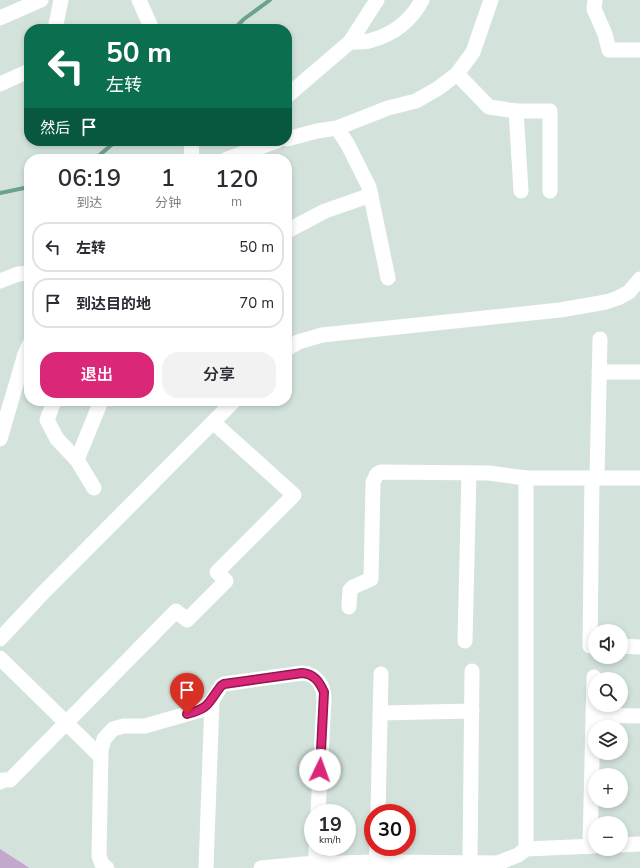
<!DOCTYPE html>
<html lang="zh">
<head>
<meta charset="utf-8">
<style>
  body { margin:0; font-family:"Nunito Sans","Noto Sans SC",sans-serif; background:#f2f2f3; color:#2b2b33; height:100vh; display:flex; flex-direction:column; font-size:15px; white-space:nowrap }
  * { box-sizing:border-box; margin:0 }
  p { font-size:13px; color:#7c7c81 }
  .icon { flex:none; width:22px; height:22px; fill:none; stroke:currentColor; stroke-width:2; stroke-linecap:round; stroke-linejoin:round }
  .map { position:relative; flex:1; overflow:hidden }
  .sheet { position:absolute; left:24px; top:154px; width:268px; height:252px; display:flex; flex-direction:column; background:#fff; border-radius:16px; box-shadow:0 2px 6px #0003 }
  .sheet>* { flex:none }
  .guide { position:absolute; left:24px; top:24px; width:268px; height:122px; border-radius:16px; box-shadow:0 2px 6px #0003; background:#0b6e4f; color:#fff; overflow:hidden }
  .buttons { position:absolute; left:588px; top:624px; display:grid; gap:8px }
  .buttons a { display:grid; place-items:center; width:40px; height:40px; border-radius:50%; background:#fff; box-shadow:0 2px 6px #0003; font-size:20px }
  .speed { position:absolute; left:304px; top:804px; display:flex; gap:8px; font-size:20px; font-weight:700; text-align:center }
  .speed>* { display:grid; place-content:center; width:52px; height:52px; border-radius:50%; background:#fff; box-shadow:0 2px 6px #0003; line-height:1 }
  .speed small { font-size:10px; font-weight:400 }
  .speed .limit { border:6px solid #d22; background:#fff; color:#111 }
  .pin { position:absolute; display:grid; place-items:center; width:34px; height:34px; color:#fff; margin:-41px -17px; border-radius:50% 50% 50% 0; rotate:-45deg; box-shadow:0 0 4px #0007 }
  .pin .icon { rotate:45deg }
  .me { position:absolute; width:44px; margin:-22px; rotate:3deg; stroke-linejoin:round; filter:drop-shadow(0 0 3px #0008) }
  .turn { display:flex; align-items:center; gap:14px; height:84px; padding:0 16px; font-size:18px }
  .turn .icon { width:52px; height:52px; stroke-width:2.5 }
  .turn b { display:block; font-size:28px; line-height:34px }
  .then { display:flex; align-items:center; height:38px; padding:0 16px; background:#0003; gap:8px; font-size:15px }
  .eta { display:flex; justify-content:space-evenly; align-items:center; height:68px; text-align:center }
  .eta b { font-size:24px; font-weight:600; line-height:28px }
  .primary-button { display:flex; gap:8px; margin-top:auto; padding:8px 16px }
  .primary-button a { flex:1; height:46px; border-radius:16px; background:#db2777; color:#fff; font-size:16px; font-weight:600; line-height:46px; text-align:center }
  .primary-button a+a { background:#f2f2f3; color:#2b2b33 }
  ul { padding:0; list-style:none }
  li { display:flex; align-items:center; gap:12px; height:50px; margin:0 8px 6px; padding:0 8px; border:2px solid #e1e1e2; border-radius:16px }
  li div { flex:1 }
  li b { display:block; font-size:15px }
  li em { font-style:normal }
  .map>svg:first-child { display:block }
</style>
</head>
<body>
<div class="map">
<svg width="640" height="868" viewBox="0 0 640 868">
  <rect width="100%" height="100%" fill="#d3e3dc"/>
  <path fill="#c3a8ce" d="M0,849L28,867L29,868H0Z"/>
  <g fill="none" stroke-linecap="round" stroke-linejoin="round">
    <g stroke="#6ca28d" stroke-width="4">
      <path d="M234,29L244,19L270,0"/>
      <path d="M95,159L116,141"/>
      <path d="M0,193L29,187"/>
    </g>
    <g stroke="#fff" stroke-width="15">
      <path d="M139,0L152,29"/>
      <path d="M595,0L594,9L605,34L609,50H640"/>
      <path d="M0,18L41,0"/>
      <path d="M55,29L61,0"/>
      <path d="M350,42C356,42 363,42 369,41C392,35 411,21 422,0"/>
      <path d="M457,74L489,107L516,111L521,191"/>
      <path d="M0,84L29,71"/>
      <path d="M287,96L350,42L377,0"/>
      <path d="M516,111H550V191"/>
      <path d="M337,128L348,145L369,187L388,278"/>
      <path d="M287,139L317,131L337,128L388,108L416,101L437,89L457,74L473,52L491,0"/>
      <path d="M191,141L192,159"/>
      <path d="M227,159L277,141"/>
      <path d="M287,231L325,211L371,195"/>
      <path d="M0,281L18,274L29,273"/>
      <path d="M287,349L298,342L322,335L560,310L606,302L618,298L629,292L640,279"/>
      <path d="M599,372H640"/>
      <path d="M54,401L47,420L57,439L77,460L94,488"/>
      <path d="M0,439L25,354L29,345"/>
      <path d="M77,460L101,401"/>
      <path d="M592,478L590,646H595"/>
      <path d="M597,478L600,339"/>
      <path d="M349,607L350,590L353,587L371,579L373,482L377,474L381,472L489,473L526,478H640"/>
      <path d="M0,639L42,594L234,401"/>
      <path d="M465,641L469,473"/>
      <path d="M621,646L640,647"/>
      <path d="M0,658L101,757"/>
      <path d="M380,713L472,711"/>
      <path d="M593,715L640,716"/>
      <path d="M0,782L3,780H10L176,611L187,620L226,581L217,572L294,495L213,422"/>
      <path d="M378,813L381,674"/>
      <path d="M621,845L640,844"/>
      <path d="M590,846L594,677"/>
      <path d="M526,849V478"/>
      <path d="M376,862L377,847"/>
      <path d="M470,863L472,671"/>
      <path d="M316,864V847"/>
      <path d="M107,868L102,864L99,856L101,750L104,739L113,729L124,726H145L201,710L206,707L212,701L221,686L224,684L302,673C316,674 324,685 324,699L318,813"/>
      <path d="M206,868L212,701"/>
      <path d="M261,868L303,864L376,862L498,863L518,855L526,849L595,846"/>
    </g>
  </g>
  <g fill="none" stroke-linecap="round" stroke-linejoin="round">
    <defs>
      <path id="route" d="M187,714C210,708 207,704 221,686L224,684L302,673C314,674 319,681 324,692L320,770"/>
    </defs>
    <use href="#route" stroke="#8e194d" stroke-width="10"/>
    <use href="#route" stroke="#db2777" stroke-width="7"/>
  </g>
</svg>
<div class="buttons">
<a><svg class="icon" aria-label="sound" viewBox="0 0 24 24"><path d="M4 9h4l5-4v14l-5-4H4zM17 9q2 3 0 6"/></svg></a>
<a><svg class="icon" aria-label="search" viewBox="0 0 24 24"><circle cx="10" cy="10" r="6"/><path d="M15 15l6 6"/></svg></a>
<a><svg class="icon" aria-label="layers" viewBox="0 0 24 24"><path d="M12 4l9 5-9 5-9-5zM3 14l9 5 9-5"/></svg></a>
<a>+</a>
<a>−</a>
</div>
<div class="speed"><div>19<small>km/h</small></div><div class="limit">30</div></div>
<div class="pin" style="left:187px;top:714px;background:#d93025"><svg class="icon" aria-label="arrive" viewBox="0 0 24 24"><path d="M6 21V4h12l-3 4 3 4H6"/></svg></div>
<svg class="me" style="left:320px;top:770px" viewBox="-20 -20 40 40"><circle r="19" fill="#fff"/><path d="M0-13L10 11 0 6-10 11z" fill="#db2777"/></svg>
<div class="guide">
<div class="turn"><svg class="icon" aria-label="left" viewBox="0 0 24 24"><path d="M17 20v-9H6M10 6l-5 5 5 5"/></svg><div><b>50 m</b>左转</div></div>
<div class="then">然后<svg class="icon" aria-label="arrive" viewBox="0 0 24 24"><path d="M6 21V4h12l-3 4 3 4H6"/></svg></div>
</div>
<section class="sheet">
<div class="eta">
<div><b>06:19</b><p>到达</p></div>
<div><b>1</b><p>分钟</p></div>
<div><b>120</b><p>m</p></div>
</div>
<ul>
<li><svg class="icon" aria-label="left" viewBox="0 0 24 24"><path d="M17 20v-9H6M10 6l-5 5 5 5"/></svg><div><b>左转</b></div><em>50 m</em></li>
<li><svg class="icon" aria-label="arrive" viewBox="0 0 24 24"><path d="M6 21V4h12l-3 4 3 4H6"/></svg><div><b>到达目的地</b></div><em>70 m</em></li>
</ul>
<div class="primary-button"><a>退出</a><a>分享</a></div>
</section>
</div>
</body>
</html>
